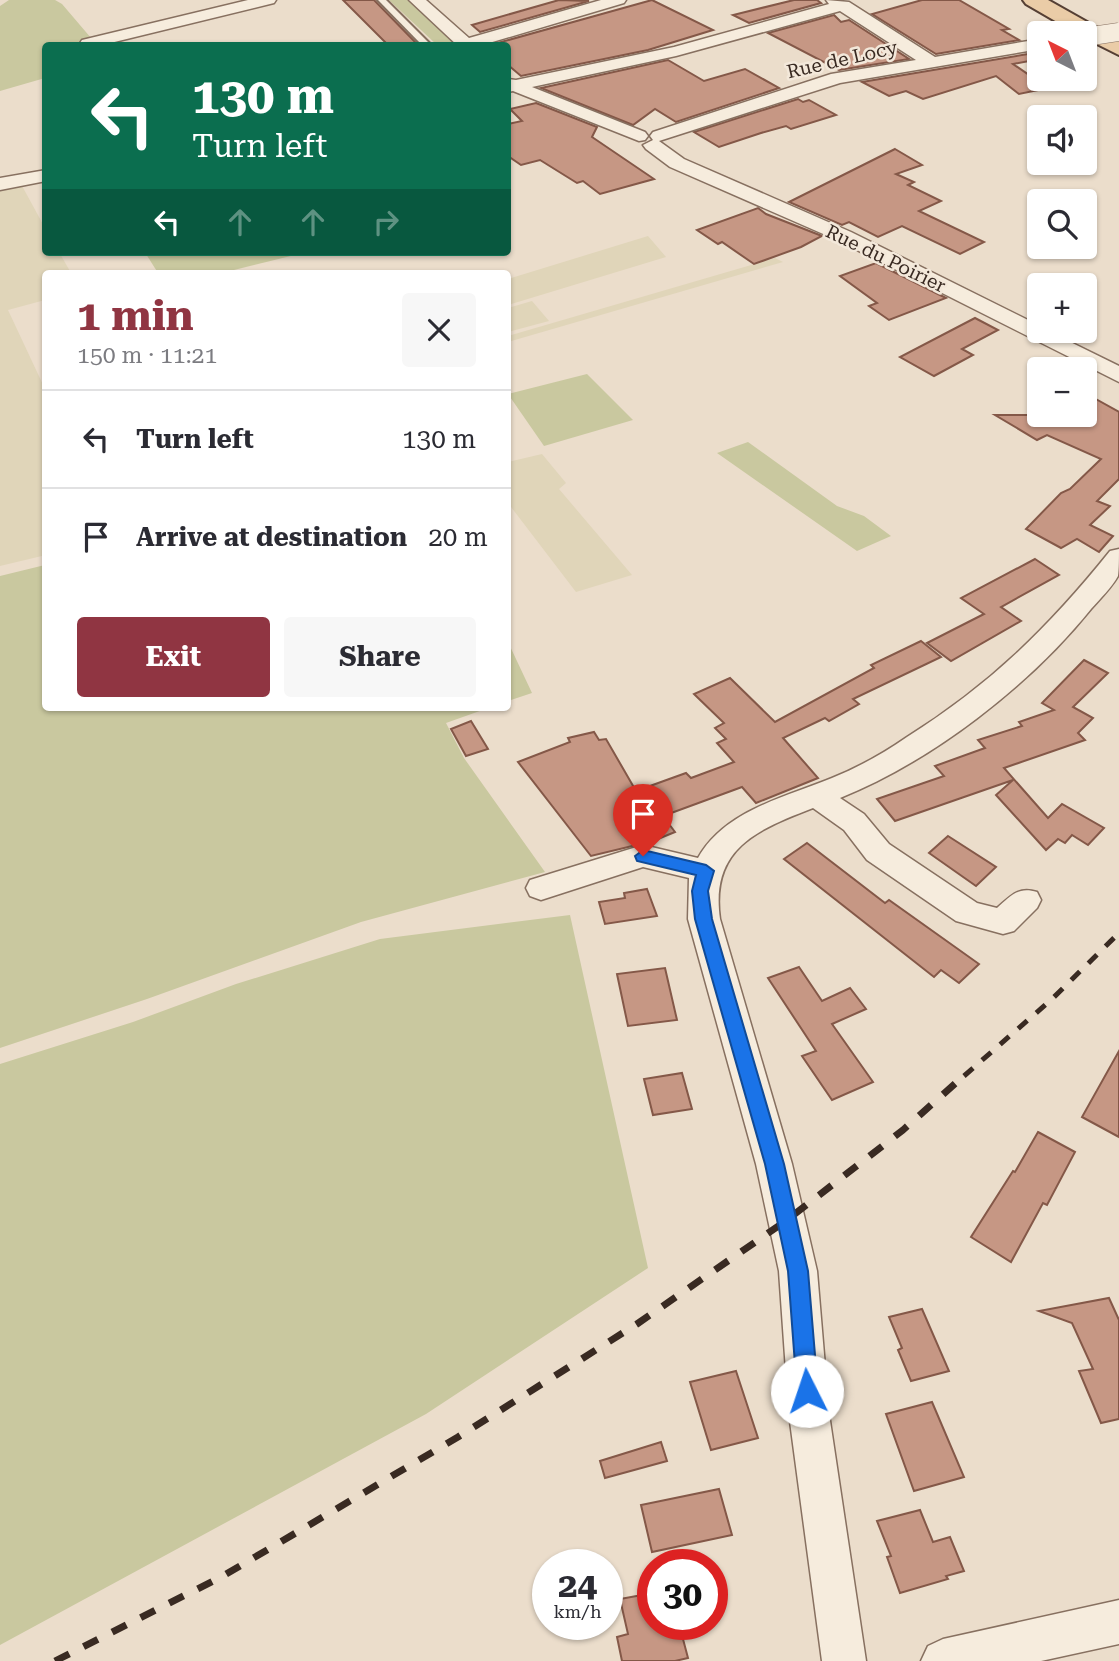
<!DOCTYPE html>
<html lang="en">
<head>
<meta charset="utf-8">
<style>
  body { margin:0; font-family:"Roboto Serif",serif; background:#f7f7f7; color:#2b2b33; height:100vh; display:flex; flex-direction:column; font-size:26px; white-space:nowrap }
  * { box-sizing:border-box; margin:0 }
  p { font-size:23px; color:#7c7c81 }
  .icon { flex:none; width:38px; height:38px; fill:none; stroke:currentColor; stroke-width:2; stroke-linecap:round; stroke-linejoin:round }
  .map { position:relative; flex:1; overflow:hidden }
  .side { position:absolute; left:42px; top:270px; width:469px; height:441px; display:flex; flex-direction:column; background:#fff; border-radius:7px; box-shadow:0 2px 5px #0004 }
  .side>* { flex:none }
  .guide { position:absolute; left:42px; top:42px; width:469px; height:214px; border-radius:7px; box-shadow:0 2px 5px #0004; background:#0b6e4f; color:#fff; overflow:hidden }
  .needle { width:46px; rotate:318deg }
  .tools { position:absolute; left:1027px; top:21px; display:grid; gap:14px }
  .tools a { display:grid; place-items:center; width:70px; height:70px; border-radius:7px; background:#fff; box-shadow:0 2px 5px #0004; font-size:35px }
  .speed { position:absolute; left:532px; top:1549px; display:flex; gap:14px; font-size:35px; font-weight:700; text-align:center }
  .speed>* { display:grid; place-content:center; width:91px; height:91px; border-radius:50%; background:#fff; box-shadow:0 2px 5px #0004; line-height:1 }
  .speed small { font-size:18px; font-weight:400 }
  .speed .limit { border:10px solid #d22; background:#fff; color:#111 }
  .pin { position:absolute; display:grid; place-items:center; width:60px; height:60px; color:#fff; margin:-72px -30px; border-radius:50% 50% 50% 0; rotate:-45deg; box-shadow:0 0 7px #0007 }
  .pin .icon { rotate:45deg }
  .me { position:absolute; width:77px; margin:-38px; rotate:356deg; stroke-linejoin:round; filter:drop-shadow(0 0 5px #0008) }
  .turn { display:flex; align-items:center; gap:24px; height:147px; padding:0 35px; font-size:32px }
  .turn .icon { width:91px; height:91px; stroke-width:2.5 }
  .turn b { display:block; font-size:49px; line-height:60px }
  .lanes { display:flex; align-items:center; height:66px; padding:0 35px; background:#0003; justify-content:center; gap:35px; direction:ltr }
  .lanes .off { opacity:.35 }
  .round { display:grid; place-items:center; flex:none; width:74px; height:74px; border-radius:7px; background:#f7f7f7 }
  .head { display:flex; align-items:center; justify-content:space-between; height:119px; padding:0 35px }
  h1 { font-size:42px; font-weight:700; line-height:52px; color:#903542 }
  .primary-button { display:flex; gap:14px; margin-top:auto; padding:14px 35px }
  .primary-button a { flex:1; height:80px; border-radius:7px; background:#903542; color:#fff; font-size:28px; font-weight:700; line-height:80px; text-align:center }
  .primary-button a+a { background:#f7f7f7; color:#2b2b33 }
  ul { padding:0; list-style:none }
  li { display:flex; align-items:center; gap:21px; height:98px; padding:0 35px; border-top:2px solid #e1e1e2 }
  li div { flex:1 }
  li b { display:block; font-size:26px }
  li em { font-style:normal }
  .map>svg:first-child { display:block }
</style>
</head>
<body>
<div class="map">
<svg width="1119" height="1661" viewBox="0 0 1119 1661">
  <rect width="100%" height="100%" fill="#ebddcb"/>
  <g fill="#e0d5b9">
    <path d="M21,184L45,228L46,252H59L71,273H46L45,300L8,310L45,389L46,555L0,566V189Z"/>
    <path d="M648,236L666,257L508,305V279Z"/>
    <path d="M775,258L783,262L508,342V336Z"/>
    <path d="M532,301L549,321L508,332V308Z"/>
    <path d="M542,454L566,483L559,489L632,575L576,592L508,503V462Z"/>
  </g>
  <g fill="#c9c89f">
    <path d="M9,0H55L62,4L97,45L46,46L45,78L0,91V6Z"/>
    <path d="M389,0H409L458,45H437Z"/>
    <path d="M153,252H307L222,273H158L146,254Z"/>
    <path d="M587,374L633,420L544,446L508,394Z"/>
    <path d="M748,442L837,506L864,516L891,536L857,551L717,453Z"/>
    <path d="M45,565L46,707H491L446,723L464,758L545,872L361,922L147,999L0,1048V576Z"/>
    <path d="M508,642L532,693L508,701V641Z"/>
    <path d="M570,915L648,1268L426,1414L0,1645V1064L133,1022L236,984L380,939Z"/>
  </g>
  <g fill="#c69784" stroke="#845848" stroke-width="2">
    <path d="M343,0H374L419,46H389Z"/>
    <path d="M559,0L589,1L480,32L472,25Z"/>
    <path d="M652,0L713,30L648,50L521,76L508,65V46L494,44Z"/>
    <path d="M794,0H817L821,3L749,23L733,15Z"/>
    <path d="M922,0H959L1009,29L1002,30L1019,40L936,54L872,14Z"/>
    <path d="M834,15L841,22L849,20L909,59L839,70L768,33Z"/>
    <path d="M1040,52V59L1013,64L1048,88L1019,94L996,76L923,99L906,91L889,96L862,82Z"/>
    <path d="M668,60L704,81L745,69L779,88L676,122L655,109L633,125L541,88Z"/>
    <path d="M798,99L803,102L809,100L836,115L791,129L786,126L761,133L719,147L694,132Z"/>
    <path d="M536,103L597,127L592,137L654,179L600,194L583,181L577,183L540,160L521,165L508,156V124L522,121L510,109Z"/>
    <path d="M895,149L922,165L896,174L914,182L908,185L941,201L919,211L984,242L960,254L902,226L878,237L849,222L842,225L789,202Z"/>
    <path d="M758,208L766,214L822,236L801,247L754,264L722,242L718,244L697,230Z"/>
    <path d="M876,263L946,298L889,320L869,306L877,303L840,276Z"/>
    <path d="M975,318L998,330L962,349L973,355L934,376L900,357Z"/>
    <path d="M1085,393L1119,412V479L1097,501L1110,506L1090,525L1113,536L1099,552L1077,539L1061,548L1026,529L1061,493L1070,489L1101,459L1047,435L1037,440L995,415H1085Z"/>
    <path d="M1035,559L1059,575L1001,607L1021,621L951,661L927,643L984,614L961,598Z"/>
    <path d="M921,641L941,657L853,699L859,704L829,721L825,718L783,738L818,778L756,803L742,787L663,816L675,832L653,841L591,856L518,762L570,742L568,738L594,732L599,740L606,739L636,791L686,773L691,778L734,762L717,743L726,739L715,728L724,723L694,694L730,678L775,722L874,668L871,665Z"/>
    <path d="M1084,660L1108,673L1073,707L1093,718L1078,733L1085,740L1004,768L1048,818L1062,804L1104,828L1088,845L1072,835L1065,843L1058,839L1046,850L996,795L1013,780L895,821L877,799L944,776L935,766L985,748L978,740L1022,726L1019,722L1054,710L1042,703Z"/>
    <path d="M471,721L488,749L466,756L451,729Z"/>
    <path d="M948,836L996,867L976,886L929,853Z"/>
    <path d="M807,843L885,903L889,900L979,964L959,983L941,970L934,977L784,859Z"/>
    <path d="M647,889L657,916L605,924L599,902L625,898L624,893Z"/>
    <path d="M799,967L822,1001L850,988L866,1009L832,1024L873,1082L832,1100L802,1056L816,1051L768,978Z"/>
    <path d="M665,968L677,1020L628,1026L617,974Z"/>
    <path d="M1119,1051V1137L1082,1117Z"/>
    <path d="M682,1073L692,1109L653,1115L644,1079Z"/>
    <path d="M1038,1132L1075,1152L1047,1205L1043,1203L1011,1262L971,1237L1013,1171L1015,1172Z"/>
    <path d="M1109,1298L1119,1320V1419L1101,1423L1079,1371L1093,1369L1072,1323L1039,1311Z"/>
    <path d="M922,1309L949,1371L911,1381L898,1350L902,1348L889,1317Z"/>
    <path d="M736,1371L758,1438L711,1450L690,1382Z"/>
    <path d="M932,1402L964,1477L914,1491L886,1414Z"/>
    <path d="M661,1442L667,1461L605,1478L600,1461Z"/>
    <path d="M719,1489L732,1535L652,1552L641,1505Z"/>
    <path d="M920,1510L933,1542L950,1537L964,1571L946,1576L948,1579L900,1593L887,1557L891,1556L877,1521Z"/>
    <path d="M653,1593V1624H679L688,1658L675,1661H622L617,1637L628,1634L620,1599Z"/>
  </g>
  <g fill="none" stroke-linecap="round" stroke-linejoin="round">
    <defs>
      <path id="service" d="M378,0H386L432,46H423Z"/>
      <g id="minor">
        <path d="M248,0H276L274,3L98,46H82L80,43L82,40Z"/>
        <path d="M409,0H426L469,38L601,0H626L624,3L479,46H458Z"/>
        <path d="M826,0L849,2L935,57L1040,39V49L840,83L659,141L684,159L851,232L1040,326V331H1048L1119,366V382L837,240L670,167L646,149L643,145L653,140L650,136L653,132L831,74L916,60L840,11L676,56L532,87L645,132L648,136L645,140L639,141L513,91L508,92V79L516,80L674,47L829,4Z"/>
        <path d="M46,170V181L0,190V178Z"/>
        <path d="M1119,549C1119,557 1119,569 1118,576C1112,587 1100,599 1091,609C1029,686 932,761 840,798L864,814L889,844L977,903L997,908C1011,896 1018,886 1037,892L1041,900L1037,908L1014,931L1003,934L956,921L867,860L844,830L813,808C756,830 710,849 720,919L792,1164L817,1271L829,1414L866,1661H822L789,1414L779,1271L756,1164L688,919L689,878L643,867L541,900L530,896L526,888L530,880L643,845L698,858C725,810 786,797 832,778C859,767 884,753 907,737C990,685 1049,627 1110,551Z"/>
        <path d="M1119,1600V1644L1041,1661H921L928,1646L943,1639Z"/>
      </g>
      <path id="primary" d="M1023,0H1048L1119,40V55L1085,38V33H1076L1026,4Z"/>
    </defs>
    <use href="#service" stroke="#877060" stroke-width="4"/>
    <use href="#minor" stroke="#877060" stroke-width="3"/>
    <use href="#primary" stroke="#553f34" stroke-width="4"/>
    <use href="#service" fill="#f6ecdd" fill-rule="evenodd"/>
    <use href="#minor" fill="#f6ecdd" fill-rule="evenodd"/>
    <use href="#primary" fill="#eacca7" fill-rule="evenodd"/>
    <path stroke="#392a22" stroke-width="5" stroke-dasharray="12 12" stroke-linecap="butt" d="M964,1076L1052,999L1119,933"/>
    <path stroke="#392a22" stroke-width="7" stroke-dasharray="16 16" stroke-linecap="butt" d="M55,1661L223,1576L458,1437L637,1324L787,1220L903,1130L966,1074"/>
    <defs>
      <path id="minor-bridge" d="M1085,37L1119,32"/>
    </defs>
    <use href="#minor-bridge" stroke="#877060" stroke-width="19" stroke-linecap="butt"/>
    <use href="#minor-bridge" stroke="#f6ecdd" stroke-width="18"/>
  </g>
  <path fill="#1a73e8" stroke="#114b97" stroke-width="2" d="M643,850L706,865L714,871L708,891L712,919L784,1164L808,1271L818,1391L815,1398L807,1401L800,1398L797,1391L788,1271L765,1164L695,919L692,891L696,875L637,861L635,856Z"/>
  <g text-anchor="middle" stroke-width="5" stroke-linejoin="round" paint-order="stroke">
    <g font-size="19" fill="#392a22" stroke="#f3e8da">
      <text transform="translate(842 59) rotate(-13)" y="7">Rue de Locy</text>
      <text transform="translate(886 258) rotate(26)" y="7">Rue du Poirier</text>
    </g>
  </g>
</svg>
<div class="tools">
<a><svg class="needle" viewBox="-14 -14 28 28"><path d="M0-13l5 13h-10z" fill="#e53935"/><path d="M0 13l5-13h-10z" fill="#7c7c81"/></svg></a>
<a><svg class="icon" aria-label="sound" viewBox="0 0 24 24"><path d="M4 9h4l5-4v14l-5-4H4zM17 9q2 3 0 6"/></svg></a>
<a><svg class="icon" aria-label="search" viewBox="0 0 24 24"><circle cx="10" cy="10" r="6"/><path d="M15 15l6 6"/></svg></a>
<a>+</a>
<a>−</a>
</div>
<div class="speed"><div>24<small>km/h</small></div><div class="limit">30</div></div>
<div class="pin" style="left:643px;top:856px;background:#d93025"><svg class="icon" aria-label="arrive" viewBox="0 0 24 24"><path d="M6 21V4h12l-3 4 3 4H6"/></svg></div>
<svg class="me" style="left:807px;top:1391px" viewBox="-20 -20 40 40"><circle r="19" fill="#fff"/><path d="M0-13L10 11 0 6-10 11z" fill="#1a73e8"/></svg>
<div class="guide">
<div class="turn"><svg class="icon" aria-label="left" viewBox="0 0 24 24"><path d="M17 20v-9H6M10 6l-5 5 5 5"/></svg><div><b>130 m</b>Turn left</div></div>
<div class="lanes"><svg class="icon" aria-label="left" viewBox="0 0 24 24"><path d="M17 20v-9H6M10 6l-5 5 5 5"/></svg><svg class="icon off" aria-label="ahead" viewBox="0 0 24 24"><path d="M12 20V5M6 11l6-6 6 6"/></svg><svg class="icon off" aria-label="ahead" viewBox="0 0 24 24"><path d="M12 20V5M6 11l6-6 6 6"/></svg><svg class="icon off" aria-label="right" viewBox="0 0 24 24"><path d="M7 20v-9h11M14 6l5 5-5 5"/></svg></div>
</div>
<section class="side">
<div class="head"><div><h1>1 min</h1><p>150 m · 11:21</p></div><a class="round"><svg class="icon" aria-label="close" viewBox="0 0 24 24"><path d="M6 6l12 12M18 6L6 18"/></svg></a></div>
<ul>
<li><svg class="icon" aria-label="left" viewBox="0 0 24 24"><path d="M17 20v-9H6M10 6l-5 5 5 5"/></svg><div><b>Turn left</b></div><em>130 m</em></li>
<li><svg class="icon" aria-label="arrive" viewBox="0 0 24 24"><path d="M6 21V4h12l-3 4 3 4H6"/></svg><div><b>Arrive at destination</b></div><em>20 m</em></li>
</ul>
<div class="primary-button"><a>Exit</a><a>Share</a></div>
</section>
</div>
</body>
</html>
